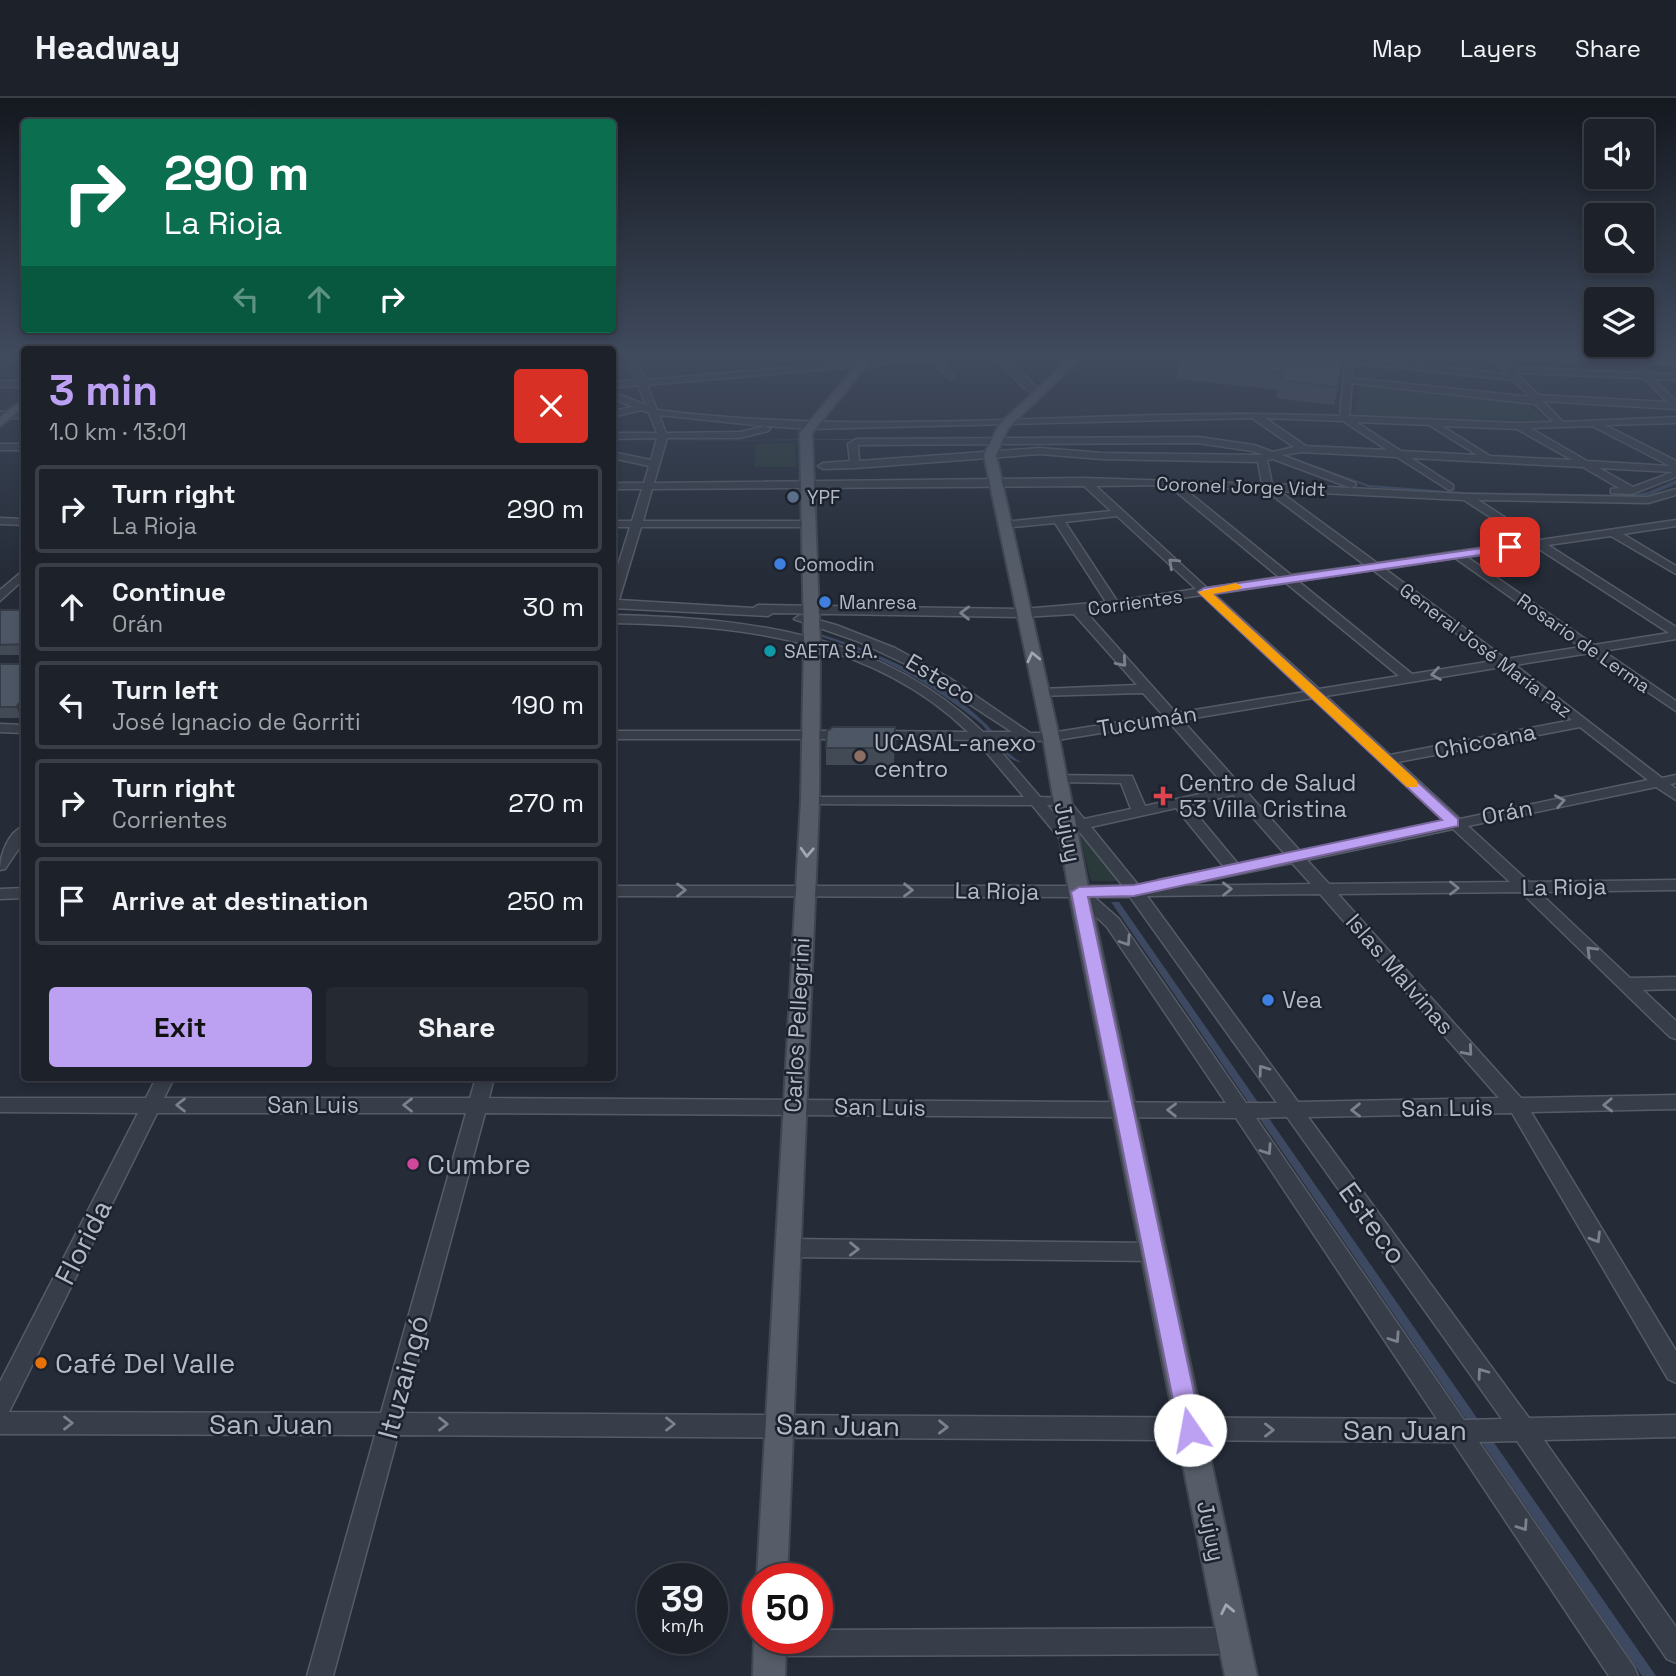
<!DOCTYPE html>
<html lang="en">
<head>
<meta charset="utf-8">
<style>
  body { margin:0; font-family:"Space Grotesk",sans-serif; background:#252932; color:#f1f3f6; height:100vh; display:flex; flex-direction:column; font-size:26px; white-space:nowrap }
  * { box-sizing:border-box; margin:0 }
  p { font-size:23px; color:#a0a3a8 }
  .icon { flex:none; width:38px; height:38px; fill:none; stroke:currentColor; stroke-width:2; stroke-linecap:round; stroke-linejoin:round }
  .map { position:relative; flex:1; overflow:hidden }
  .details { position:absolute; left:21px; top:248px; width:595px; height:735px; display:flex; flex-direction:column; background:#1c212a; border-radius:7px; box-shadow:0 4px 10px #0003,0 0 0 2px #3a3e47 }
  .details>* { flex:none }
  .top-card { position:absolute; left:21px; top:21px; width:595px; height:214px; border-radius:7px; box-shadow:0 4px 10px #0003,0 0 0 2px #3a3e47; background:#0b6e4f; color:#fff; overflow:hidden }
  .tools { position:absolute; left:1584px; top:21px; display:grid; gap:14px }
  .tools a { display:grid; place-items:center; width:70px; height:70px; border-radius:7px; background:#1c212a; box-shadow:0 4px 10px #0003,0 0 0 2px #3a3e47; font-size:35px }
  .speed { position:absolute; left:637px; top:1465px; display:flex; gap:14px; font-size:35px; font-weight:700; text-align:center }
  .speed>* { display:grid; place-content:center; width:91px; height:91px; border-radius:50%; background:#1c212a; box-shadow:0 4px 10px #0003,0 0 0 2px #3a3e47; line-height:1 }
  .speed small { font-size:18px; font-weight:400 }
  .speed .limit { border:10px solid #d22; background:#fff; color:#111 }
  .pin { position:absolute; display:grid; place-items:center; width:60px; height:60px; color:#fff; margin:-30px; border-radius:14px; box-shadow:0 4px 10px #0006 }
  .me { position:absolute; width:77px; margin:-38px; rotate:348deg; stroke-linejoin:round; filter:drop-shadow(0 0 5px #0008) }
  .turn { display:flex; align-items:center; gap:24px; height:147px; padding:0 28px; font-size:32px }
  .turn .icon { width:91px; height:91px; stroke-width:2.5 }
  .turn b { display:block; font-size:49px; line-height:60px }
  .lanes { display:flex; align-items:center; height:66px; padding:0 28px; background:#0003; justify-content:center; gap:35px; direction:ltr }
  .lanes .off { opacity:.35 }
  .round { display:grid; place-items:center; flex:none; width:74px; height:74px; border-radius:7px; background:#252932 }
  .head { display:flex; align-items:center; justify-content:space-between; height:119px; padding:0 28px }
  h1 { font-size:42px; font-weight:700; line-height:52px; color:#bca0f2 }
  .action { display:flex; gap:14px; margin-top:auto; padding:14px 28px }
  .action a { flex:1; height:80px; border-radius:7px; background:#bca0f2; color:#111; font-size:28px; font-weight:700; line-height:80px; text-align:center }
  .action a+a { background:#252932; color:#f1f3f6 }
  ul { padding:0; list-style:none }
  li { display:flex; align-items:center; gap:21px; height:88px; margin:0 14px 10px; padding:0 14px; border:4px solid #3a3e47; border-radius:7px }
  li div { flex:1 }
  li b { display:block; font-size:26px }
  li em { font-style:normal }
  header { display:flex; align-items:center; gap:42px; box-sizing:border-box; height:98px; padding:0 35px; background:#1c212a; border-bottom:2px solid #3a3e47 }
  header strong { font-size:33px }
  nav { display:flex; gap:38px; margin-inline-start:auto; font-size:24px }
  .map>svg:first-child { display:block }
</style>
</head>
<body>
<header>
<strong>Headway</strong>
<nav><a>Map</a><a>Layers</a><a>Share</a></nav>
</header>
<div class="map">
<svg width="1676" height="1578" viewBox="0 0 1676 1578">
  <rect width="100%" height="100%" fill="#252c38"/>
  <g fill="#2a3a3b">
    <path d="M1362,286L1527,305L1546,323L1359,318L1355,316L1359,287Z"/>
    <path d="M795,345L796,369H754L756,346Z"/>
    <path d="M1079,734H1084L1120,783H1091Z"/>
  </g>
  <g fill="#3c4960">
    <path d="M1201,338L1261,348L1369,387L1463,394L1629,397L1648,394L1676,382V386L1653,396L1632,400L1465,396L1368,389L1259,349L1202,340L613,343Z"/>
    <path d="M821,536C879,555 940,581 985,625C998,637 1004,655 1021,664C1004,664 992,634 979,624C928,584 883,559 822,539Z"/>
    <path d="M1111,804H1119L1656,1578H1642Z"/>
  </g>
  <g fill="none" stroke-linecap="round" stroke-linejoin="round">
    <defs>
      <g id="minor">
        <path d="M0,256H24V259L0,260Z"/>
        <path d="M626,256H634L645,282L926,258L925,256H977L939,261L955,278L951,281L930,262L647,287L657,312C883,341 1112,308 1340,318L1346,256H1354V260L1508,276L1489,256H1497L1511,269L1639,275L1621,256H1629L1649,275L1676,276V282L1654,281L1676,303V311L1543,303L1563,324L1676,319V325L1605,327L1676,363V379L1632,396L1611,395V391L1619,390L1583,369L1411,360L1453,387V391L1449,392L1397,359L1302,354L1282,357L1355,385L1356,387L1351,390L1273,361L1267,362L1272,386L1466,396L1648,399L1676,391V397L1648,405L1478,402L1540,442L1676,422V428L1623,436L1676,468V476L1611,438L1548,447L1676,529V541L1603,553L1676,603V613L1590,555L1515,567L1662,680L1676,677V685L1670,686L1676,691V702L1656,689L1468,728L1529,784L1676,782V792L1539,794L1630,880L1676,879V891L1643,892L1676,923V941L1670,939L1521,794L1338,796L1521,1000L1676,997V1011L1531,1014L1676,1253V1285L1668,1281L1512,1015L1308,1019L1529,1320L1676,1317V1339L1544,1342L1676,1529V1565L1667,1561L1517,1343L1479,1344L1634,1569L1638,1578H1609L1453,1344L398,1337L333,1578H307L375,1337L0,1336V1284L138,1015L0,1014V1000H146L156,980H174L164,1000H470L476,980H494L489,1000L1226,1005L1107,829L1075,799L612,798V788H1123L1058,707H1047L1075,741L1078,744L1075,747H1065L1032,707L805,706L803,703L810,699H1024L976,642L869,640L867,637L874,633L968,634C872,541 740,527 612,525V517C750,520 880,535 983,634H1012L914,570L857,543L794,521L800,517L836,527L895,550L951,581L1030,635H1051L1163,617L1143,595L1036,598V592L1041,591L1137,587L1074,516L1023,519L773,515L768,518L612,510V486L630,429H612V423H632L642,391H612V385H644L649,368L612,360V354L651,362L657,340L612,341V335H657L649,315L642,312L612,319V313L633,309L612,300V294L646,307L638,287L612,290V284L636,282ZM1353,265L1513,282L1530,299L1352,280ZM1516,275L1644,280L1667,304L1538,297ZM1352,285L1535,306L1553,324L1519,325L1349,318ZM659,317L765,328L740,334L666,335ZM1252,320L1294,349L1273,354L1254,347L1198,339L856,341L848,346L850,363L823,365L818,368L823,371L855,370L1040,356L1102,361L1258,364L1262,386L1085,380L654,385L667,340H740L768,333L770,331L765,328L810,331ZM1265,320L1343,323L1387,352L1306,348ZM1356,324L1429,327L1477,357L1401,353ZM1442,328L1517,331L1572,362L1490,358ZM1593,328L1594,329L1670,368L1587,363L1530,330ZM1198,345L1252,353L1264,357L1102,355L1040,350L859,363L858,347ZM1599,370L1673,374L1633,389ZM1168,387L1279,479L1207,490L1096,388ZM1084,388L1111,413L1003,424L998,427L1003,430L1055,425L1106,504L1023,511L758,507L753,510L619,502L641,429H806L811,426L806,423H643L652,391ZM1181,388L1265,392L1365,467L1291,477ZM1279,393L1464,402L1527,443L1377,465ZM1117,418L1196,491L1117,503L1065,424ZM1536,449L1669,535L1594,547L1467,459ZM1455,460L1581,549L1506,561L1385,471ZM1373,472L1493,563L1412,576L1298,483ZM1286,485L1399,578L1319,591L1214,496ZM1202,497L1305,594L1176,615L1086,514ZM1502,569L1572,622L1390,657L1326,598ZM1313,600L1445,724L1300,753L1182,622ZM1169,624L1227,690L1145,708L1132,678L1052,677L1050,680L1057,684L1121,685L1131,711L1084,721L1067,700L1040,699L991,642L1051,643ZM1580,629L1648,682L1460,721L1398,664ZM1233,697L1285,756L1238,766L1189,707ZM1176,710L1224,769L1158,782L1157,788H1139L1091,729ZM1453,731L1510,784L1329,786L1307,762ZM1292,765L1311,786L1181,788ZM1320,796L1499,1000L1298,1004L1147,798ZM1094,799H1130L1277,1005H1246L1119,821ZM157,1015H466L381,1315L9,1314ZM485,1015L1236,1020L1437,1321L404,1315ZM1287,1019L1502,1321L1464,1322L1256,1020Z"/>
        <path d="M995,256H1003L1041,294V298C1025,298 1005,268 995,256Z"/>
        <rect x="0" y="283" width="24" height="6"/>
        <rect x="0" y="314" width="24" height="6"/>
        <rect x="0" y="346" width="24" height="6"/>
        <path d="M0,420L24,421V427L0,426Z"/>
        <path d="M24,472V481L0,503V492Z"/>
        <path d="M0,626L24,627V635L0,634Z"/>
        <path d="M612,633H848L855,637L848,641H612Z"/>
        <path d="M24,728V743L5,771L0,772C0,757 8,734 24,728Z"/>
        <path d="M24,790V800L0,801V791Z"/>
        <path d="M786,1141L1153,1145L1160,1148L1163,1154L1160,1160L1153,1163L786,1159L779,1156L776,1150L779,1144Z"/>
        <path d="M1234,1530L1243,1534L1247,1543L1243,1552L1234,1556L770,1558L761,1554L757,1545L759,1540H817V1532Z"/>
      </g>
      <g id="major">
        <path d="M866,256H876L812,335L820,543L819,703L787,1480H758V1483L757,1480L801,703L804,543L800,335Z"/>
        <path d="M1074,256H1085L1008,330L996,357L1059,639L1089,794L1257,1578H1225L1069,794L1043,639L984,357L999,327Z"/>
        <path d="M1483,256L1676,261V267L1488,259Z"/>
        <path d="M24,301V309L0,328V319Z"/>
        <path d="M758,1531V1540H786L785,1578H753L754,1540Z"/>
      </g>
    </defs>
    <use href="#minor" stroke="#565c67" stroke-width="3"/>
    <use href="#major" stroke="#414752" stroke-width="4"/>
    <use href="#minor" fill="#383e49" fill-rule="evenodd"/>
    <use href="#major" fill="#565d69" fill-rule="evenodd"/>
  </g>
  <g fill="#424a56">
    <path d="M1343,256L1338,289L1334,307L1276,300L1278,292L1176,281L1179,264Z"/>
    <rect x="0" y="512" width="24" height="45"/>
    <path d="M0,566H24V617L22,620H0Z"/>
    <path d="M895,629L894,667H826V650Z"/>
  </g>
  <path fill="#363c46" d="M24,599V617L22,620L16,609Z"/>
  <g fill="#4d5664" stroke="#363c46" stroke-width="2">
    <path d="M1182,256H1343L1338,289L1280,282L1282,275L1179,264Z"/>
    <path d="M0,512H24V546L0,547Z"/>
    <path d="M0,566H24V599L16,609H0Z"/>
    <path d="M833,629H895V650H826L827,633Z"/>
  </g>
  <defs><path id="oneway-chevron" d="M-2-3.5L2.5 0L-2 3.5" fill="none" stroke-width="1.6" stroke-linecap="round" stroke-linejoin="round" transform="scale(1.75)"/></defs>
  <g stroke="#7c828d">
    <use href="#oneway-chevron" transform="translate(1173 465) rotate(-137)"/>
    <use href="#oneway-chevron" transform="translate(965 515) rotate(-179)"/>
    <use href="#oneway-chevron" transform="translate(1122 564) rotate(49)"/>
    <use href="#oneway-chevron" transform="translate(1436 576) rotate(171)"/>
    <use href="#oneway-chevron" transform="translate(1560 703) rotate(-11)"/>
    <use href="#oneway-chevron" transform="translate(1454 790)"/>
    <use href="#oneway-chevron" transform="translate(1227 791) rotate(-1)"/>
    <use href="#oneway-chevron" transform="translate(681 792)"/>
    <use href="#oneway-chevron" transform="translate(908 792) rotate(1)"/>
    <use href="#oneway-chevron" transform="translate(1126 843) rotate(56)"/>
    <use href="#oneway-chevron" transform="translate(1591 853) rotate(-136)"/>
    <use href="#oneway-chevron" transform="translate(1468 953) rotate(49)"/>
    <use href="#oneway-chevron" transform="translate(1263 972) rotate(-126)"/>
    <use href="#oneway-chevron" transform="translate(181 1007) rotate(180)"/>
    <use href="#oneway-chevron" transform="translate(408 1007) rotate(180)"/>
    <use href="#oneway-chevron" transform="translate(1608 1007) rotate(178)"/>
    <use href="#oneway-chevron" transform="translate(1172 1012) rotate(-179)"/>
    <use href="#oneway-chevron" transform="translate(1356 1012) rotate(179)"/>
    <use href="#oneway-chevron" transform="translate(1267 1052) rotate(56)"/>
    <use href="#oneway-chevron" transform="translate(1596 1140) rotate(59)"/>
    <use href="#oneway-chevron" transform="translate(854 1151) rotate(1)"/>
    <use href="#oneway-chevron" transform="translate(1395 1240) rotate(56)"/>
    <use href="#oneway-chevron" transform="translate(1482 1275) rotate(-126)"/>
    <use href="#oneway-chevron" transform="translate(68 1325)"/>
    <use href="#oneway-chevron" transform="translate(443 1326)"/>
    <use href="#oneway-chevron" transform="translate(670 1326)"/>
    <use href="#oneway-chevron" transform="translate(943 1329) rotate(1)"/>
    <use href="#oneway-chevron" transform="translate(1269 1332)"/>
    <use href="#oneway-chevron" transform="translate(1523 1428) rotate(56)"/>
  </g>
  <g stroke="#a0a7b3">
    <use href="#oneway-chevron" transform="translate(1033 559) rotate(-103)"/>
    <use href="#oneway-chevron" transform="translate(807 754) rotate(93)"/>
    <use href="#oneway-chevron" transform="translate(1227 1511) rotate(-102)"/>
  </g>
  <linearGradient id="sky" x2="0" y2="1"><stop stop-color="#14181f"/><stop offset="0.54" stop-color="#404b5e"/><stop offset="1" stop-color="#404b5e" stop-opacity="0"/></linearGradient>
  <rect width="1676" height="477" fill="url(#sky)"/>
  <path fill="#bca0f2" stroke="#7a689d" stroke-width="2" d="M1510,446L1516,449L1514,452L1213,496L1458,721V728L1134,798L1088,799L1202,1332L1199,1340L1190,1343L1182,1340L1179,1332L1071,794L1079,789L1134,787L1442,722L1198,494L1204,490Z"/>
  <path fill="#f59e0b" d="M1236,485L1242,489L1240,491L1213,496L1417,683V689H1407L1198,494Z"/>
  <circle fill="#5c6f8a" stroke="#1d232e" stroke-width="2.5" cx="793" cy="399" r="7"/>
  <g fill="#3f7fe0" stroke="#1d232e" stroke-width="2.5">
    <circle cx="780" cy="466" r="7"/>
    <circle cx="825" cy="504" r="7"/>
    <circle cx="1268" cy="902" r="7"/>
  </g>
  <circle fill="#0f9aa8" stroke="#1d232e" stroke-width="2.5" cx="770" cy="553" r="7"/>
  <circle fill="#8d6e63" stroke="#1d232e" stroke-width="2.5" cx="860" cy="658" r="7"/>
  <path fill="#e0444e" stroke="#1d232e" stroke-width="2.5" d="M1159.5 687.5h7v7h7v7h-7v7h-7v-7h-7v-7h7z"/>
  <circle fill="#d1479c" stroke="#1d232e" stroke-width="2.5" cx="413" cy="1066" r="7"/>
  <circle fill="#e8710a" stroke="#1d232e" stroke-width="2.5" cx="41" cy="1265" r="7"/>
  <g text-anchor="middle" stroke-width="5" stroke-linejoin="round" paint-order="stroke">
    <g font-size="19" fill="#b3b9c5" stroke="#1d232e">
      <text transform="translate(1241 388) rotate(2)" y="7">Coronel Jorge Vidt</text>
      <text transform="translate(1135 504) rotate(-8)" y="7">Corrientes</text>
      <text transform="translate(1584 545) rotate(35)" y="7">Rosario de Lerma</text>
      <text transform="translate(1486 552) rotate(37)" y="7">General José María Paz</text>
    </g>
    <g font-size="19" fill="#b3b9c5" stroke="#1d232e" text-anchor="start">
      <text x="807" y="406">YPF</text>
      <text x="794" y="473">Comodin</text>
      <text x="839" y="511">Manresa</text>
      <text x="784" y="560">SAETA S.A.</text>
    </g>
    <g font-size="23" fill="#b3b9c5" stroke="#1d232e">
      <text transform="translate(941 581) rotate(31)" y="8">Esteco</text>
      <text transform="translate(1147 623) rotate(-9)" y="8">Tucumán</text>
      <text transform="translate(1485 643) rotate(-11)" y="8">Chicoana</text>
      <text transform="translate(1507 714) rotate(-11)" y="8">Orán</text>
      <text transform="translate(1068 734) rotate(79)" y="8">Jujuy</text>
      <text transform="translate(1564 789) rotate(-1)" y="8">La Rioja</text>
      <text transform="translate(997 793) rotate(1)" y="8">La Rioja</text>
      <text transform="translate(1400 876) rotate(49)" y="8">Islas Malvinas</text>
      <text transform="translate(797 927) rotate(-87)" y="8">Carlos Pellegrini</text>
      <text x="313" y="1015">San Luis</text>
      <text transform="translate(880 1009) rotate(1)" y="8">San Luis</text>
      <text transform="translate(1447 1010) rotate(-1)" y="8">San Luis</text>
      <text transform="translate(1211 1433) rotate(78)" y="8">Jujuy</text>
    </g>
    <g font-size="23" fill="#b3b9c5" stroke="#1d232e" text-anchor="start">
      <text x="874" y="653">UCASAL-anexo<tspan x="874" dy="26">centro</tspan></text>
      <text x="1179" y="693">Centro de Salud<tspan x="1179" dy="26">53 Villa Cristina</tspan></text>
      <text x="1282" y="910">Vea</text>
    </g>
    <g font-size="28" fill="#b3b9c5" stroke="#1d232e" text-anchor="start">
      <text x="427" y="1076">Cumbre</text>
      <text x="55" y="1275">Café Del Valle</text>
    </g>
    <g font-size="28" fill="#b3b9c5" stroke="#1d232e">
      <text transform="translate(1373 1125) rotate(54)" y="10">Esteco</text>
      <text transform="translate(83 1144) rotate(-63)" y="10">Florida</text>
      <text transform="translate(403 1279) rotate(-75)" y="10">Ituzaingó</text>
      <text x="271" y="1336">San Juan</text>
      <text transform="translate(838 1327) rotate(1)" y="10">San Juan</text>
      <text x="1405" y="1342">San Juan</text>
    </g>
  </g>
</svg>
<div class="tools">
<a><svg class="icon" aria-label="sound" viewBox="0 0 24 24"><path d="M4 9h4l5-4v14l-5-4H4zM17 9q2 3 0 6"/></svg></a>
<a><svg class="icon" aria-label="search" viewBox="0 0 24 24"><circle cx="10" cy="10" r="6"/><path d="M15 15l6 6"/></svg></a>
<a><svg class="icon" aria-label="layers" viewBox="0 0 24 24"><path d="M12 4l9 5-9 5-9-5zM3 14l9 5 9-5"/></svg></a>
</div>
<div class="speed"><div>39<small>km/h</small></div><div class="limit">50</div></div>
<div class="pin" style="left:1510px;top:449px;background:#d93025"><svg class="icon" aria-label="arrive" viewBox="0 0 24 24"><path d="M6 21V4h12l-3 4 3 4H6"/></svg></div>
<svg class="me" style="left:1190px;top:1332px" viewBox="-20 -20 40 40"><circle r="19" fill="#fff"/><path d="M0-13L10 11 0 6-10 11z" fill="#bca0f2"/></svg>
<div class="top-card">
<div class="turn"><svg class="icon" aria-label="right" viewBox="0 0 24 24"><path d="M7 20v-9h11M14 6l5 5-5 5"/></svg><div><b>290 m</b>La Rioja</div></div>
<div class="lanes"><svg class="icon off" aria-label="left" viewBox="0 0 24 24"><path d="M17 20v-9H6M10 6l-5 5 5 5"/></svg><svg class="icon off" aria-label="ahead" viewBox="0 0 24 24"><path d="M12 20V5M6 11l6-6 6 6"/></svg><svg class="icon" aria-label="right" viewBox="0 0 24 24"><path d="M7 20v-9h11M14 6l5 5-5 5"/></svg></div>
</div>
<section class="details">
<div class="head"><div><h1>3 min</h1><p>1.0 km · 13:01</p></div><a class="round" style="background:#d93025;color:#fff"><svg class="icon" aria-label="close" viewBox="0 0 24 24"><path d="M6 6l12 12M18 6L6 18"/></svg></a></div>
<ul>
<li><svg class="icon" aria-label="right" viewBox="0 0 24 24"><path d="M7 20v-9h11M14 6l5 5-5 5"/></svg><div><b>Turn right</b><p>La Rioja</p></div><em>290 m</em></li>
<li><svg class="icon" aria-label="ahead" viewBox="0 0 24 24"><path d="M12 20V5M6 11l6-6 6 6"/></svg><div><b>Continue</b><p>Orán</p></div><em>30 m</em></li>
<li><svg class="icon" aria-label="left" viewBox="0 0 24 24"><path d="M17 20v-9H6M10 6l-5 5 5 5"/></svg><div><b>Turn left</b><p>José Ignacio de Gorriti</p></div><em>190 m</em></li>
<li><svg class="icon" aria-label="right" viewBox="0 0 24 24"><path d="M7 20v-9h11M14 6l5 5-5 5"/></svg><div><b>Turn right</b><p>Corrientes</p></div><em>270 m</em></li>
<li><svg class="icon" aria-label="arrive" viewBox="0 0 24 24"><path d="M6 21V4h12l-3 4 3 4H6"/></svg><div><b>Arrive at destination</b></div><em>250 m</em></li>
</ul>
<div class="action"><a>Exit</a><a>Share</a></div>
</section>
</div>
</body>
</html>
